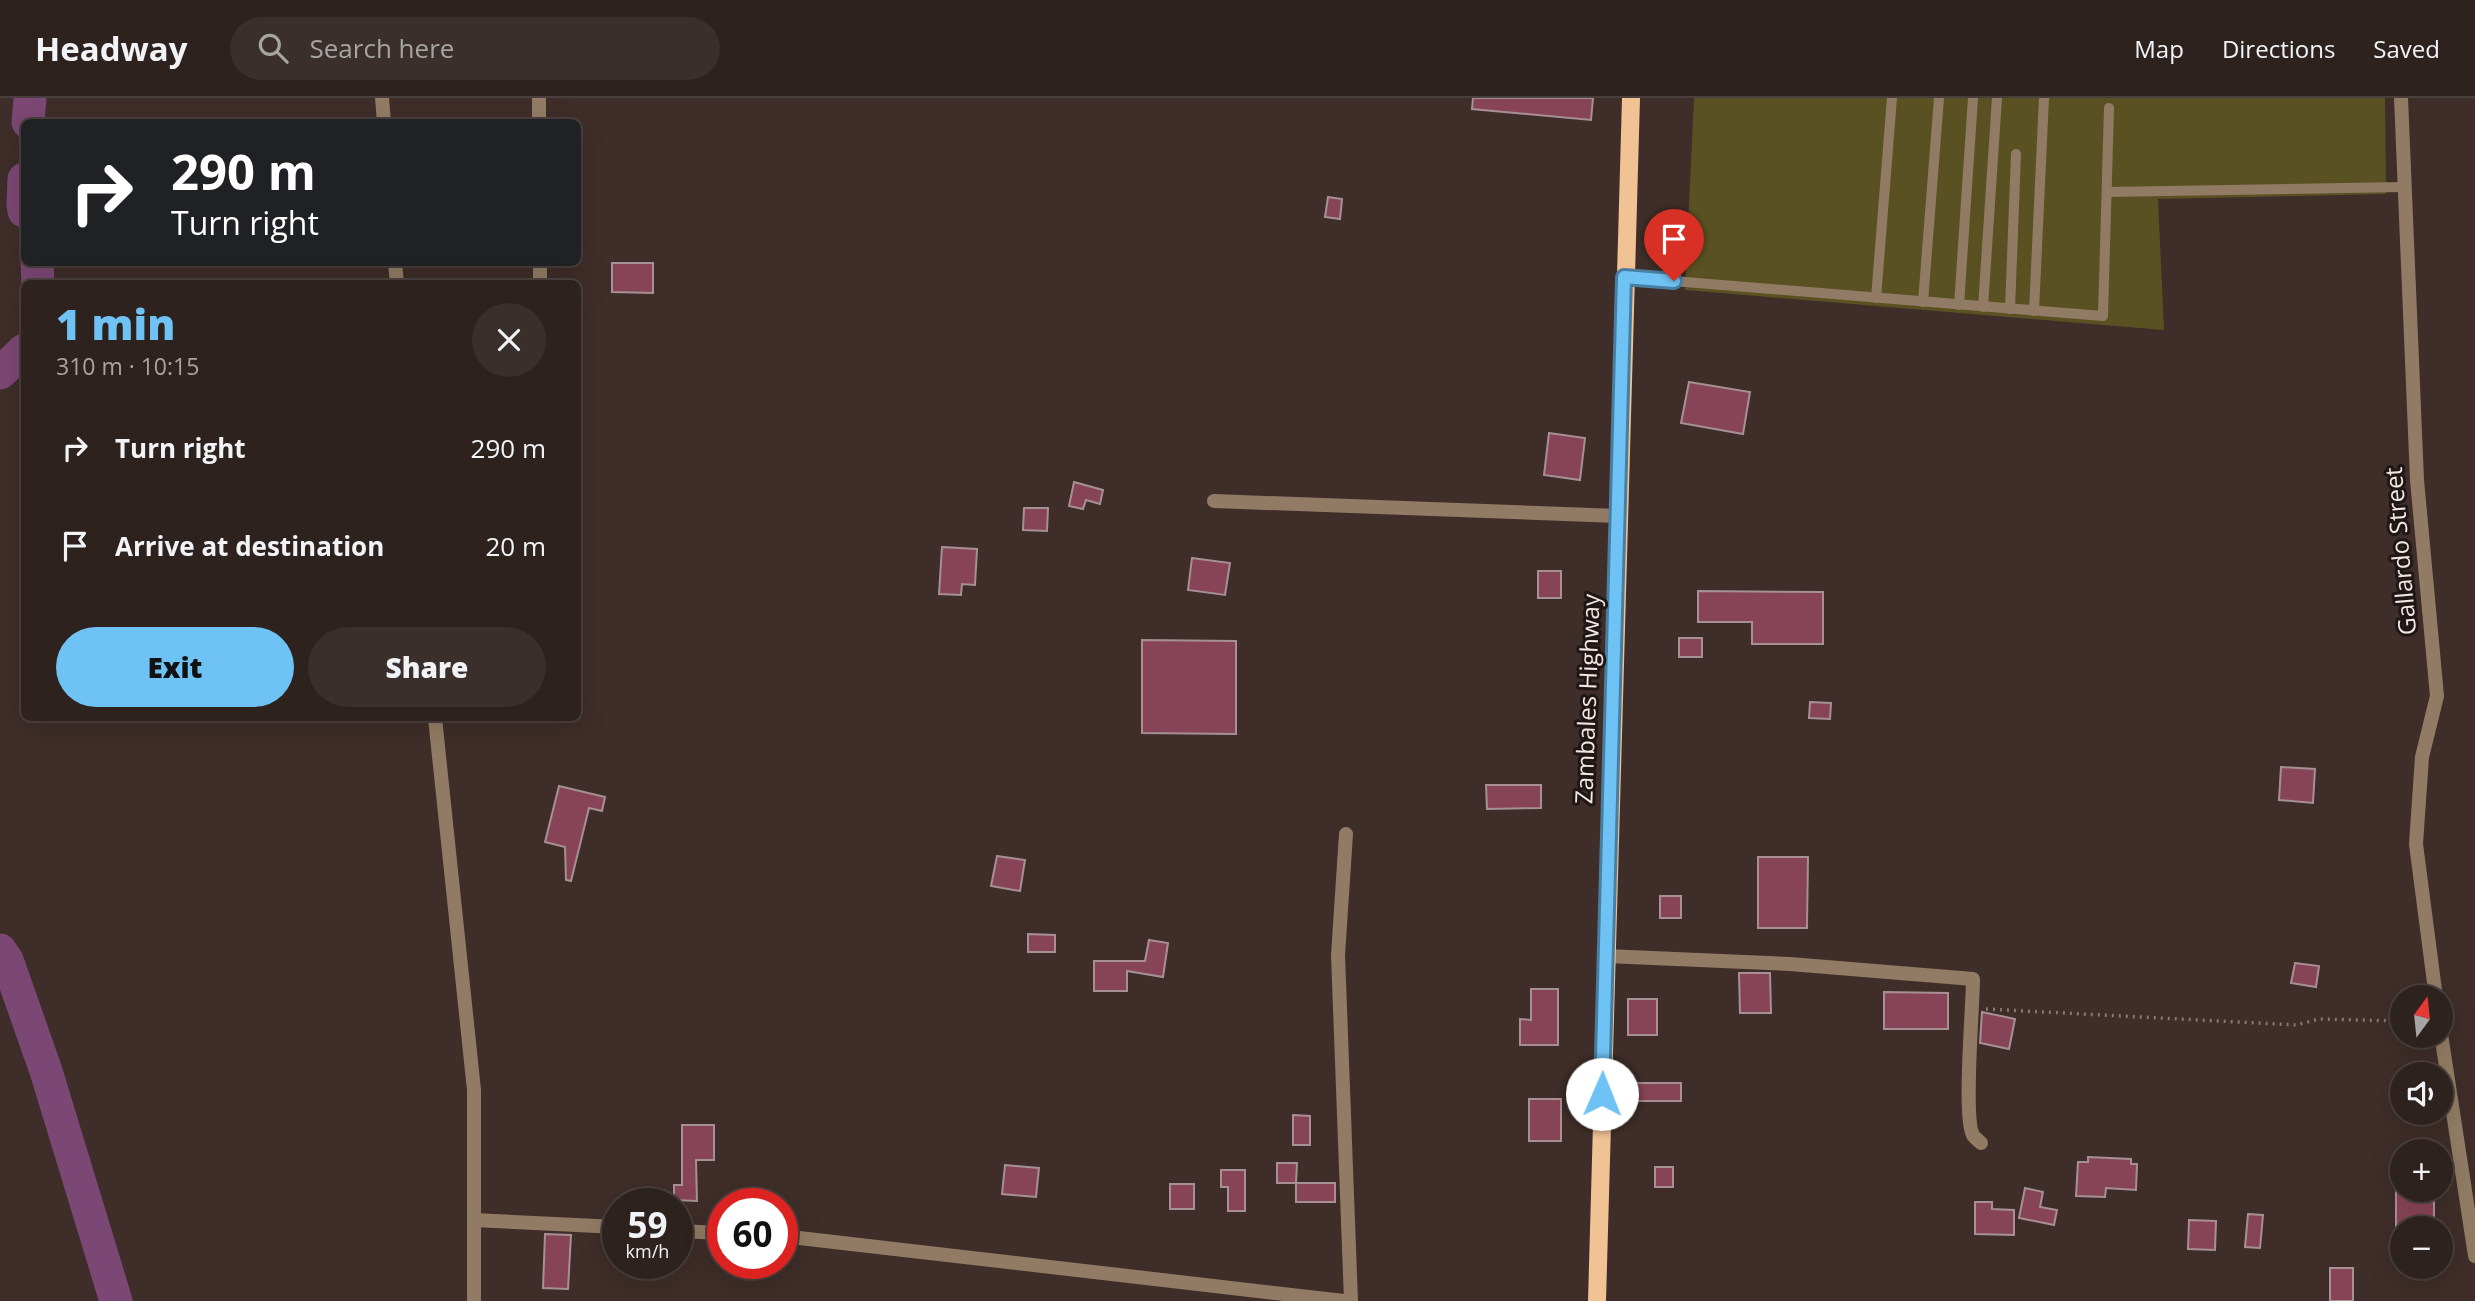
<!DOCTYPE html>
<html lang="en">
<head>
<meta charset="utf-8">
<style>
  body { margin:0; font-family:"Open Sans",sans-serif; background:#3a2f2b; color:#f1f3f6; height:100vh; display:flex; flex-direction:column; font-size:26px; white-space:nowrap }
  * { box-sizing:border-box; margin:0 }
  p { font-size:23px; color:#a7a4a4 }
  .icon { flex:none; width:38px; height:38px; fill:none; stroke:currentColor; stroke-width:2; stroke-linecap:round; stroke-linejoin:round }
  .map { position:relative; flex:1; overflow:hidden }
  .panel { position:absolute; left:21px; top:182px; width:560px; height:441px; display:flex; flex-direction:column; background:#2e221e; border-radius:10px; box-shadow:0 7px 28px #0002,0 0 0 2px #493f3c }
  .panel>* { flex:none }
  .top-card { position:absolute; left:21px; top:21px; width:560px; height:147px; border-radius:10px; box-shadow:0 7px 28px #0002,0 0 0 2px #493f3c; background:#202124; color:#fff; overflow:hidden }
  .needle { width:46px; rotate:15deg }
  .buttons { position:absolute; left:2390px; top:887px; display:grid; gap:14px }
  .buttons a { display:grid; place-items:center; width:63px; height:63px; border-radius:50%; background:#2e221e; box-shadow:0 7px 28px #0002,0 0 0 2px #493f3c; font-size:35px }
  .speed { position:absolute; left:602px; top:1090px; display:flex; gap:14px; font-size:35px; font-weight:700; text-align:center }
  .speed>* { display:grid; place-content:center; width:91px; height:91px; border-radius:50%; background:#2e221e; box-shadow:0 7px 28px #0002,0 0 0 2px #493f3c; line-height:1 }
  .speed small { font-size:18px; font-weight:400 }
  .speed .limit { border:10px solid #d22; background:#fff; color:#111 }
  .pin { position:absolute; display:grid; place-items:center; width:60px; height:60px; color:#fff; margin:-72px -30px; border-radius:50% 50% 50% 0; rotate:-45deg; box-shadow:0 0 7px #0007 }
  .pin .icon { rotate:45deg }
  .me { position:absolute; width:77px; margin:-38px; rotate:1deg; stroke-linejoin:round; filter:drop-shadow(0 0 5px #0008) }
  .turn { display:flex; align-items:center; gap:24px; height:147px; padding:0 35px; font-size:32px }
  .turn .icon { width:91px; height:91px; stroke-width:2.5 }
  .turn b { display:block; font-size:49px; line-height:60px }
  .round { display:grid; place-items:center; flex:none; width:74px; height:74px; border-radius:37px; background:#3a2f2b }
  .summary { display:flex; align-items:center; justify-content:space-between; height:119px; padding:0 35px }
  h1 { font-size:42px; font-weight:800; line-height:52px; color:#6fc2f4 }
  .primary-button { display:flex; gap:14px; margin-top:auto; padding:14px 35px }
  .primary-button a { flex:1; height:80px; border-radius:42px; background:#6fc2f4; color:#111; font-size:28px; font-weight:800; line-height:80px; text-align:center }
  .primary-button a+a { background:#3a2f2b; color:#f1f3f6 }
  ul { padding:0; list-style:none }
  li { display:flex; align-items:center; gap:21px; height:98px; padding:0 35px }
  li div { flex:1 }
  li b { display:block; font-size:26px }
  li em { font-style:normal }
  header { display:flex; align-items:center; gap:42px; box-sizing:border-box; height:98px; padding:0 35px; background:#2e221e; border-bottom:2px solid #493f3c }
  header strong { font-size:33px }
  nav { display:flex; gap:38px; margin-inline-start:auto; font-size:24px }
  .search { width:490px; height:63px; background:#3a2f2b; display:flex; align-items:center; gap:18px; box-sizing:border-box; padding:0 24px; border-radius:38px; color:#a7a4a4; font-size:26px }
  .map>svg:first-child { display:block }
</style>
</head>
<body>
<header>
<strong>Headway</strong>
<div class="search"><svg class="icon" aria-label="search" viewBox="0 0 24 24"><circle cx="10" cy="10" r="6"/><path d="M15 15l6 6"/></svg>Search here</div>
<nav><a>Map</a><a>Directions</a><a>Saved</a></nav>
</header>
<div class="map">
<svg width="2475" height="1203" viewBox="0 0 2475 1203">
  <rect width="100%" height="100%" fill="#3e2d28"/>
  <path fill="#5a5122" d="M1694,0H2385L2386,96L2158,101L2164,232L1685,192Z"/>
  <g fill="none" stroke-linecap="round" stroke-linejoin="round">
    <g stroke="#7b4774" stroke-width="33">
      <path d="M28,24L30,0"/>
      <path d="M24,81L23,106L24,113"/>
      <path d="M37,164L38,186"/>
      <path d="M0,275L24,252"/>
      <path d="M0,852L7,862L46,973L116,1203"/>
    </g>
  </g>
  <g fill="#884457" stroke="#a69094" stroke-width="2">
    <path d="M1473,0H1593L1591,22L1472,11Z"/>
    <path d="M1328,99L1342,101L1340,121L1325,119Z"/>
    <path d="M612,165H653V195L612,194Z"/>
    <path d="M1689,284L1750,294L1743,336L1681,325Z"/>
    <path d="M1549,335L1585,340L1580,382L1544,377Z"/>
    <path d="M1074,384L1103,392L1100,406L1086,402L1083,411L1069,408Z"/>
    <path d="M1024,410H1048L1047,433L1023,432Z"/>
    <path d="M942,449L977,451L975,487L962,486L961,497L939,496Z"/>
    <path d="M1192,460L1230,465L1225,497L1188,492Z"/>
    <rect x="1538" y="473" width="23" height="27"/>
    <path d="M1698,493L1823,494V546H1752V524H1698Z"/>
    <rect x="1679" y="540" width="23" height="19"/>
    <path d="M1142,542L1236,543V636L1142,635Z"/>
    <path d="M1810,604L1831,605L1830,621L1809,620Z"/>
    <path d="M2281,669L2315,671L2313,705L2279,702Z"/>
    <path d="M1486,687H1541V710L1487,711Z"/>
    <path d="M559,688L605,699L602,713L589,710L571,783L566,782L565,749L545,744Z"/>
    <path d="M997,758L1025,762L1020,793L991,788Z"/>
    <path d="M1758,759H1808L1807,830H1758Z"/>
    <rect x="1660" y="798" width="21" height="22"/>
    <path d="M1028,836L1055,837V854H1028Z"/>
    <path d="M1149,842L1168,845L1163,879L1127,873V893H1094V863H1145Z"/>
    <path d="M2295,865L2319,868L2316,889L2291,885Z"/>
    <path d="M1739,875H1770L1771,915H1740Z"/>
    <path d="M1531,891H1558V947H1520V921L1531,922Z"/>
    <path d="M1884,894L1948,895V931H1884Z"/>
    <rect x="1628" y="901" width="29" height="36"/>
    <path d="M1982,914L2015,921L2009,951L1980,945Z"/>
    <rect x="1635" y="985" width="46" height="18"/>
    <rect x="1529" y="1001" width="32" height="42"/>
    <path d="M1293,1017L1310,1018V1047H1293Z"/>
    <path d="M682,1027H714V1062H696L697,1103L674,1102V1087H682Z"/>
    <path d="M2088,1059L2131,1061V1066H2137L2136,1092L2106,1090L2105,1099L2076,1098L2078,1064H2088Z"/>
    <path d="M1277,1065H1297L1296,1085H1277Z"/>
    <path d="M1005,1067L1039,1070L1036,1099L1002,1096Z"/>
    <rect x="1655" y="1069" width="18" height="20"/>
    <path d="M1221,1072H1245V1113H1228V1089H1221Z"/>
    <rect x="1296" y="1085" width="39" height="19"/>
    <rect x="1170" y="1086" width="24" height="25"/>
    <path d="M2025,1090L2043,1094L2040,1109L2057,1112L2054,1127L2019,1120Z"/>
    <rect x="2396" y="1092" width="38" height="38"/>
    <path d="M1975,1104H1992V1111L2014,1112V1137L1975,1136Z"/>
    <path d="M2248,1116L2263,1117L2260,1150L2245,1149Z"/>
    <path d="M2189,1122L2216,1123L2215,1152L2188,1151Z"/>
    <path d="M545,1136L571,1137L568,1191L543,1190Z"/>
    <rect x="2330" y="1170" width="23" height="33"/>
  </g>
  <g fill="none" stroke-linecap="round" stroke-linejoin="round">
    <path stroke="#877874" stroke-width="3.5" stroke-dasharray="2 5" stroke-linecap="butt" d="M1986,911L2296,927L2319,921L2403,923"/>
    <g stroke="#917b64" stroke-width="10">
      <path d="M2107,94L2404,89"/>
      <path d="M1624,179L2103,218L2109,10"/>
      <path d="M1876,200L1892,0"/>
      <path d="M1923,204L1939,0"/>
      <path d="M1959,207L1973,0"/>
      <path d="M1983,209L1997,0"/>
      <path d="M2010,211L2016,56"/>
      <path d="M2034,213L2044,0"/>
    </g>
    <g stroke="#917b64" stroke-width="14">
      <path d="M382,0L384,24"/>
      <path d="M539,0V24"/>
      <path d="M2401,0L2417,382L2437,598L2422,659L2416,746L2436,900"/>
      <path d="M395,164L397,186"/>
      <path d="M540,164V186"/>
      <path d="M1214,403L1618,418"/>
      <path d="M435,620L474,992V1203"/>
      <path d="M1346,736L1338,857L1351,1203"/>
      <path d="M1606,858L1790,866L1973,881C1973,908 1963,1020 1973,1037C1974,1039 1979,1043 1981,1045"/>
      <path d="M2441,936L2475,1158"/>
      <path d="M474,1122L618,1129"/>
      <path d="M677,1133L723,1135"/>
      <path d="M782,1138L1344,1203"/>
    </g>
    <path stroke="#f1c394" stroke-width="18" d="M1597,1203L1631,0"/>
  </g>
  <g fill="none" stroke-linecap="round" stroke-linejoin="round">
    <defs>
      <path id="route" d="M1602,996L1624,179L1674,183"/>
    </defs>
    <use href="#route" stroke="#487e9f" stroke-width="18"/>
    <use href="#route" stroke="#6fc2f4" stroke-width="12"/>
  </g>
  <g text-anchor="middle" stroke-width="6" stroke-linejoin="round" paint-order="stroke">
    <g font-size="24" fill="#f4e8e5" stroke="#1f1715">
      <text transform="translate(2401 453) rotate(-95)" y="8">Gallardo Street</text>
      <text transform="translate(1588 601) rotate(-88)" y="8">Zambales Highway</text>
    </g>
  </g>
</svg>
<div class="buttons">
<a><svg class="needle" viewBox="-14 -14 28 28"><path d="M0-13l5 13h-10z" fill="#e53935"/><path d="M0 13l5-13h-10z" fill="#a7a4a4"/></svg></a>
<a><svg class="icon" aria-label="sound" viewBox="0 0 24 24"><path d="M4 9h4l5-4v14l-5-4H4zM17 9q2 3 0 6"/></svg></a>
<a>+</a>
<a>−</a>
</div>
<div class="speed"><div>59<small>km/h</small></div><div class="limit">60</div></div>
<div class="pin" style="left:1674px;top:183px;background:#d93025"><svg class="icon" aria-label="arrive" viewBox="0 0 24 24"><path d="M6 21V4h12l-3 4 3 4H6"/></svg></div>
<svg class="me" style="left:1602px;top:996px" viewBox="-20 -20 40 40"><circle r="19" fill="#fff"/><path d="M0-13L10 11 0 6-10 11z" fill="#6fc2f4"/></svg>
<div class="top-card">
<div class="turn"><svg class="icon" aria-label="right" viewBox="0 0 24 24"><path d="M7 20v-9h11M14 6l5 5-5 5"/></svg><div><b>290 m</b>Turn right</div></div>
</div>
<section class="panel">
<div class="summary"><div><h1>1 min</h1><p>310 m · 10:15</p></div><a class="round"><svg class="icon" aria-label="close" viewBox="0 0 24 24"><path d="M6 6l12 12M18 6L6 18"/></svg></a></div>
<ul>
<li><svg class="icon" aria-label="right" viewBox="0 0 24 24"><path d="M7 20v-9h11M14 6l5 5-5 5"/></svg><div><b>Turn right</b></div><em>290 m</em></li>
<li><svg class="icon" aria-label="arrive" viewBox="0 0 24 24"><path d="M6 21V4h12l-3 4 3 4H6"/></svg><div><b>Arrive at destination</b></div><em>20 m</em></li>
</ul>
<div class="primary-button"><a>Exit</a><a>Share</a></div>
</section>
</div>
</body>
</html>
